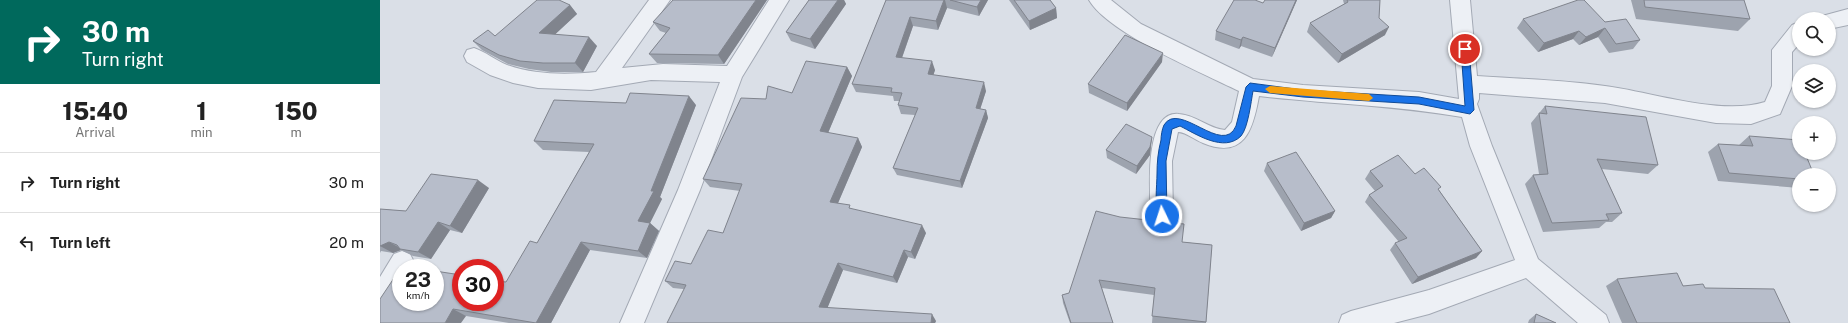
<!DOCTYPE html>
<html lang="en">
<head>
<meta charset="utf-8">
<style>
  body { margin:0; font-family:"Public Sans",sans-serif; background:#f6f6f6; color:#222; height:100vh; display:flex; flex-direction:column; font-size:15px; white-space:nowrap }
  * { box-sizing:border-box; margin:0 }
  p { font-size:13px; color:#767676 }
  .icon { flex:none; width:22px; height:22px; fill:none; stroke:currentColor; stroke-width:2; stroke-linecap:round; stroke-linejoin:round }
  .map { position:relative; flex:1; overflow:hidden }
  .panel { display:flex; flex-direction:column; background:#fff; width:380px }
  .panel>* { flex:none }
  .top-card { background:#00695c; color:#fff; overflow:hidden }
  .fabs { position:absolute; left:1412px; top:12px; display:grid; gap:8px }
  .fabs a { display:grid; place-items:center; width:44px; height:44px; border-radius:50%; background:#fff; box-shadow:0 1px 3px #0004; font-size:20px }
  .speed { position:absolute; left:12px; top:259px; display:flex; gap:8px; font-size:20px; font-weight:700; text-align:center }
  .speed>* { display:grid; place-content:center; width:52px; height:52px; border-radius:50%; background:#fff; box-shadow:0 1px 3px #0004; line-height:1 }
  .speed small { font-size:10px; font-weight:400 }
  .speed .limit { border:6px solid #d22; background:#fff; color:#111 }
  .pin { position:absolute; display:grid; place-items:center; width:34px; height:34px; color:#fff; margin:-17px; border:2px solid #fff; border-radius:50%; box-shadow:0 1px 4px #0007 }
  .me { position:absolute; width:44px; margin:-22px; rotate:356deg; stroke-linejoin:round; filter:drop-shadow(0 0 3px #0008) }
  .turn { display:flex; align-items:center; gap:14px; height:84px; padding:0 16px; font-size:18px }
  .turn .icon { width:52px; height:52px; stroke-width:2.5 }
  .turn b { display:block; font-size:28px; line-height:34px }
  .eta { display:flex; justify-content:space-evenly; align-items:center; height:68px; text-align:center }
  .eta b { font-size:24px; font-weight:800; line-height:28px }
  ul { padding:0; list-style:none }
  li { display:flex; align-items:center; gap:12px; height:60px; padding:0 16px; border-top:1px solid #e0e0e0 }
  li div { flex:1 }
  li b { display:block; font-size:15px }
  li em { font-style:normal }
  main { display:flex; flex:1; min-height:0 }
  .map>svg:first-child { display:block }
</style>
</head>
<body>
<main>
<section class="panel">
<div class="top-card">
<div class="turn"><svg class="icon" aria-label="right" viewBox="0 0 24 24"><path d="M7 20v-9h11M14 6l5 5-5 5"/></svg><div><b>30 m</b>Turn right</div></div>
</div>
<div class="eta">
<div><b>15:40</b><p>Arrival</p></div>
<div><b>1</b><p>min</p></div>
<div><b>150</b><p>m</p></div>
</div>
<ul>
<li><svg class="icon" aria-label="right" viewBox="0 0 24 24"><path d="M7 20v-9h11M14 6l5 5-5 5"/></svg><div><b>Turn right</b></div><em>30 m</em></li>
<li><svg class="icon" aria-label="left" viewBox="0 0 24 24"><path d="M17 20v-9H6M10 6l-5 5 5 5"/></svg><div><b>Turn left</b></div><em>20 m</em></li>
</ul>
</section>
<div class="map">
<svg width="1468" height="323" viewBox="0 0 1468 323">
  <rect width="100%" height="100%" fill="#dadfe7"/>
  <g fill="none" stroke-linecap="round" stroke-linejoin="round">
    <defs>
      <g id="minor">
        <path d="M269,0H290L242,68L283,64L347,66L389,0H409L362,77L320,190L264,323H240L298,190L340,82L271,80L211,90L158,88L133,83L110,75L87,62L84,56L87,50L94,48C106,52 115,60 127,65C155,75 187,75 216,72Z"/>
        <path d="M709,0H731L761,24L873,79L923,85L1039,92L1079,99L1070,0H1090L1097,76C1140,79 1183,80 1225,86C1272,92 1340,116 1385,102L1392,86V50L1412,25L1419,22V44L1412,52V86L1400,114L1371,124L1336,123L1225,103L1099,93V99L1097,104L1112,146L1158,259L1226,315L1229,323H1198L1146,278L1049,314L1014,323H959L962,315L971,311L1049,290L1135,260L1090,146L1082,117C1014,105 946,104 879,96C873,130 864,160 823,143C815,140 806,132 798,132L792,161L793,216L790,223L782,226L774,223L771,216C770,194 763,110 799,114C816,115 829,129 845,130L852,122L859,91C822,73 728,33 709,0Z"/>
        <path d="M1468,9V25L1449,29V19H1440L1442,16Z"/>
        <path d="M22,251L30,254L34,262L31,268H21C21,285 17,304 0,310V277L14,254Z"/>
      </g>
    </defs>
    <use href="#minor" stroke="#a3a9b4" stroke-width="2"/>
    <use href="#minor" fill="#edf0f5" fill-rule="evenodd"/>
  </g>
  <g fill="#9da3ae">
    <path d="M387,0L344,64L277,63L269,54L286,33L280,31L273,22Z"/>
    <path d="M429,0H464L466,4L435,49L411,41L406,32Z"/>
    <path d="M506,0H608L599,16L567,8L558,30L533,26L522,58L555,70L553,75L606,91L600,109L606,110L608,118L582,188L517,175L513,168L535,115L521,114L518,105L520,101H514L513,96L476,92L472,84Z"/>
    <path d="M629,0H670L676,8L677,18L650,30Z"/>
    <path d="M917,0L892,57L861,46L859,49L835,40L836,31L883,3Z"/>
    <path d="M963,0H1000L999,18L1005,35L958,63L927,32L930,23L964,4Z"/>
    <path d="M1251,0H1364L1370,19L1358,31L1256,19Z"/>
    <path d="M190,5L197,14L175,34L217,46L203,72H171L149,69L128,64L102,50L93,41L115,36Z"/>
    <path d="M1143,19L1225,22L1260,40L1253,49L1229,53L1218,37L1199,45L1193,39L1158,52L1137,28Z"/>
    <path d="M782,62L747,111L709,93L708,84Z"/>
    <path d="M467,67L472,76L448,133L478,138L482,147L458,203L472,209L546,233L535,259L528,257L517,283L463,270L447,308L556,321L555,323L303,289L293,288L285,281L311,264L343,233L360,191L330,187L323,179L386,99L412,93Z"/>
    <path d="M246,103L316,105L280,197L282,199L270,223L279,231L267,258L210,250L171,323H129L86,316L0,323L126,282L157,243L209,152L163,150L154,141Z"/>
    <path d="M1165,106L1278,165L1268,174L1222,169L1242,213L1232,222H1226L1219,228L1163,232L1145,184L1153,175L1159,174L1151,123Z"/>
    <path d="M1369,136L1419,175V188L1338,181L1328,152L1338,144L1359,145Z"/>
    <path d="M771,146L770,155L756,174L727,158L726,150Z"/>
    <path d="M887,163L955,211L951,218L921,231L884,171Z"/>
    <path d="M990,171L1035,174L1059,190L1102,251L1096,258L1032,284L1010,250L1015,243L1019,242L985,202L989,195L995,191L985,179Z"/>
    <path d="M109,188L82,233L70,230L51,259L33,256L21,250L13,253L1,251L0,253V209L26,211Z"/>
    <path d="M802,242L832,245L826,323H772L774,295L722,288L733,323H690L683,303L682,295L689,293Z"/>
    <path d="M1237,279L1325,288L1410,323H1242L1226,286Z"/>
    <path d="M1156,314L1176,323H1148L1149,320Z"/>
  </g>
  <g fill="#80848d">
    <path d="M376,0H387L344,64L338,55Z"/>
    <path d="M458,0H464L466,4L435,49L430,39Z"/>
    <path d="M564,0H565L567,8L558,30L556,21Z"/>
    <path d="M601,0H608L599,16L597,7Z"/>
    <path d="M916,0H917L892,57L895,48Z"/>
    <path d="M190,5L197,14L167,42L159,33Z"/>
    <path d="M676,8L677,18L650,30L649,21Z"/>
    <path d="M530,17L533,26L519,66L516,57Z"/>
    <path d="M1009,27L1005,35L958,63L962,54Z"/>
    <path d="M1225,28L1218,37L1199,45L1206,37Z"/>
    <path d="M1199,31L1193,39L1158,52L1164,43Z"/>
    <path d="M209,37L217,46L203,72L195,63Z"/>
    <path d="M863,37L861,46L859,49L861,40Z"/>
    <path d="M783,53L782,62L747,111V103Z"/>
    <path d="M552,61L555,70L551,83L548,74Z"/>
    <path d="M467,67L472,76L445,140L440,131Z"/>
    <path d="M604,82L606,91L598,116L596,108Z"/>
    <path d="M309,96L316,105L280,197L282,199L267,229L258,221L271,191Z"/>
    <path d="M606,110L608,118L582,188L580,181Z"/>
    <path d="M772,137L770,155L756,174L757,166Z"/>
    <path d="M478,138L482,147L455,210L450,202Z"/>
    <path d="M98,180L109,188L82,233L70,226Z"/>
    <path d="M955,211L951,218L921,231L924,223Z"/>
    <path d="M58,222L70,230L51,259L38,252Z"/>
    <path d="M270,223L279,231L267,258L258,251Z"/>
    <path d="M542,225L546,233L535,259L531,252Z"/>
    <path d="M9,242L22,249H20L21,250L13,253L0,246Z"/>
    <path d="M201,242L210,250L171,323H156Z"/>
    <path d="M524,250L528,257L517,283L513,277Z"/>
    <path d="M1102,251L1096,258L1032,284L1038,277Z"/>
    <path d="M458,263L463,270L445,314L439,307Z"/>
    <path d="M73,309L86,316L81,323H65Z"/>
    <path d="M552,314L556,321L555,323H551Z"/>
  </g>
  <g fill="#b7bdca" stroke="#80848d">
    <path d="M157,0H179L190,5L159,33L209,37L195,63H163L140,61L119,55L93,41L108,30L115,36Z"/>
    <path d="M293,0H376L338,55L269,54L290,28L273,22Z"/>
    <path d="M429,0H458L430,39L406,32Z"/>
    <path d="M506,0H564L556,21L530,17L516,57L552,61L548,74L604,82L596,108L606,110L580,181L513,168L538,108L518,105L522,93L511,92L512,88L472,84Z"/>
    <path d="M570,0H601L597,7Z"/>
    <path d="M634,0H670L676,8L649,21Z"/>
    <path d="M854,0H875L883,3L885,0H916L895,48L863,37L861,40L836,31Z"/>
    <path d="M967,0H1000L999,18L1009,27L962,54L930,23L968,2Z"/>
    <path d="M1198,0H1204L1225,22L1246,19L1260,40L1236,44L1225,28L1206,37L1199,31L1164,43L1143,19Z"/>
    <path d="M1264,0H1364L1370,19L1265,7Z"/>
    <path d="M745,35L783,53L747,103L708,84Z"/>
    <path d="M426,61L467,67L440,131L478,138L450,202L470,205L469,208L542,225L531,252L524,250L513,277L458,263L439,307L552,314L551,323H287L306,285L285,281L295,261L311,264L328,230L343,233L362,184L323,179L361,98L386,99L388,86L412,93Z"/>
    <path d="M250,93L309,96L271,191H274L258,221L270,223L258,251L201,242L156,323L73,309L65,323H0V299L22,266L33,268H21V302H55V271L81,275V302H115V281L126,282L150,241L157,243L214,144L154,141L174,100L246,103Z"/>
    <path d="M1165,106L1266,117L1278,165L1217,159L1242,213L1226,214L1229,220L1172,223L1153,175L1168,174L1159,113L1167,114Z"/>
    <path d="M746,124L772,137L770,147L757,166L726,150Z"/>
    <path d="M1369,136L1419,140V153H1425L1434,175H1419V179L1349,173L1338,144L1373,146Z"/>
    <path d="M916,152L955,211L924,223L887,163Z"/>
    <path d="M1018,155L1035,174L1044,168L1061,187L1058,189L1102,251L1038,277L1015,243L1027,238L989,195L1003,186L990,171Z"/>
    <path d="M51,174L98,180L70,226L58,222L38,252L20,249L17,245L9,242L0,246V209L26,211Z"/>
    <path d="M716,211L740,217L804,224L802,242L832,245L826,322L772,316L775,288L719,280L733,323H691L682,295L689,293Z"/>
    <path d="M1297,273L1303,286L1323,284L1325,288L1394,289L1410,323H1257L1237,279Z"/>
    <path d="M1156,314L1176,323H1154Z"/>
  </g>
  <path fill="#1a73e8" stroke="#114b97" d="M1085,46L1089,49L1094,110L1090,114L1039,104L923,97L873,91C871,102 868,128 861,136C844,153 816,134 800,126L792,129L786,161L787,216L782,220L779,219C774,209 777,185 777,174C777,162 778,152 781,140C781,136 782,129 784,125C799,100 843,157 856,126L866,87L870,83L923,90L1039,97L1085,106L1081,49Z"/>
  <path fill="#f59e0b" d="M890,86L989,94L993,98L989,101L890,93L885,89Z"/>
</svg>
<div class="fabs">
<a><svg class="icon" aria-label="search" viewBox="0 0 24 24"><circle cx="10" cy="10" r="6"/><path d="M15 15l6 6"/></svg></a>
<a><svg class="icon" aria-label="layers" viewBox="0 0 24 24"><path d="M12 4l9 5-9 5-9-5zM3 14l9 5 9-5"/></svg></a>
<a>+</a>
<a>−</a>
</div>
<div class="speed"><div>23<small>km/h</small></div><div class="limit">30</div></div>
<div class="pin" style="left:1085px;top:49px;background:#d93025"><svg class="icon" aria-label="arrive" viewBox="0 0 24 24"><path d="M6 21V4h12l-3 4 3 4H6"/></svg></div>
<svg class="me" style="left:782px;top:216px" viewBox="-20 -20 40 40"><circle r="17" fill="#1a73e8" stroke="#fff" stroke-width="3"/><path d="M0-11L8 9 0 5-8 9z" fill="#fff"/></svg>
</div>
</main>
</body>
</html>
